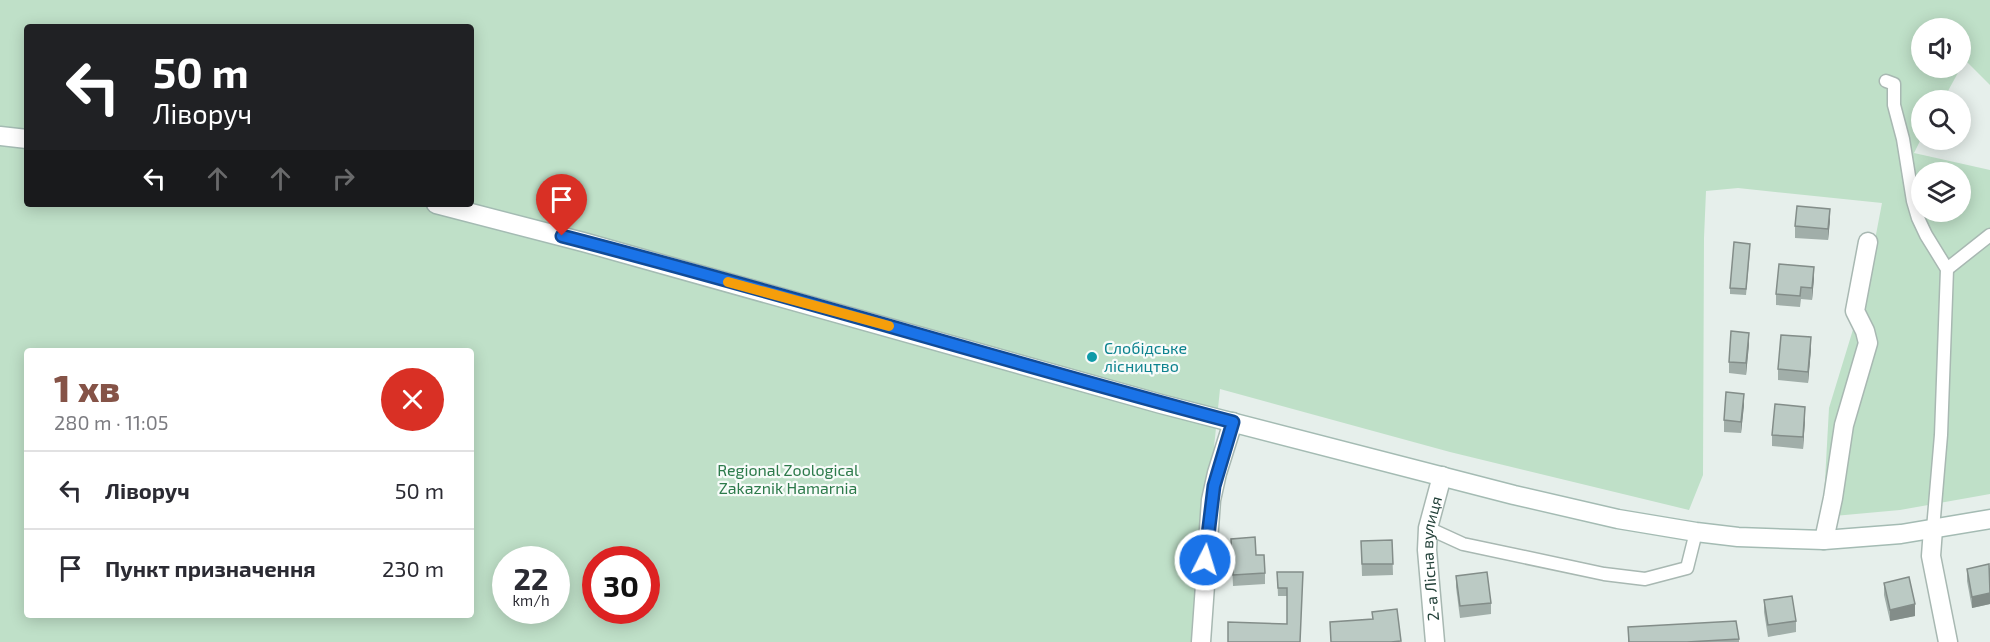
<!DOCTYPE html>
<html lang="uk">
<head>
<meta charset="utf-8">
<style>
  body { margin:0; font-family:"Exo 2",sans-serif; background:#f7f7f7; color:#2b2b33; height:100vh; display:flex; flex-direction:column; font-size:22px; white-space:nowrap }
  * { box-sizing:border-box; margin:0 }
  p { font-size:20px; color:#7c7c81 }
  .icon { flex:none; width:33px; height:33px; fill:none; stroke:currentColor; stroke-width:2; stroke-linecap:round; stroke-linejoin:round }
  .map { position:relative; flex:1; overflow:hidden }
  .panel { position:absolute; left:24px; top:348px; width:450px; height:270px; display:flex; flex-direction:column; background:#fff; border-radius:6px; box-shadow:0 3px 15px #0003 }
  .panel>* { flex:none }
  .hud { position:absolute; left:24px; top:24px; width:450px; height:183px; border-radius:6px; box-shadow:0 3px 15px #0003; background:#202124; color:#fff; overflow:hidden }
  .buttons { position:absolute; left:1911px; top:18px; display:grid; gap:12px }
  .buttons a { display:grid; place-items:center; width:60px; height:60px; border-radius:50%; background:#fff; box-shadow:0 3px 15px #0003; font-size:30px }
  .speed { position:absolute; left:492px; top:546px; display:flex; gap:12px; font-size:30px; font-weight:700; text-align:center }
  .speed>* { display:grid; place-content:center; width:78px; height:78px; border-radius:50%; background:#fff; box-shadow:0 3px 15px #0003; line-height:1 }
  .speed small { font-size:15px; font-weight:400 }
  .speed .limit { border:9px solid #d22; background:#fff; color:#111 }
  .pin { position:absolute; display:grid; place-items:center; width:51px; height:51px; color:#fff; margin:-62px -26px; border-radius:50% 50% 50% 0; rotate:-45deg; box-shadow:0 0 6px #0007 }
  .pin .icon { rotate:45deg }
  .me { position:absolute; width:66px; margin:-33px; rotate:5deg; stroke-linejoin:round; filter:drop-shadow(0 0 4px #0008) }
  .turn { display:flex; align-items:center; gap:21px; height:126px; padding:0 30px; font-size:27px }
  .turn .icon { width:78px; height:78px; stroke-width:2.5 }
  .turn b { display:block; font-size:42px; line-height:51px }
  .lanes { display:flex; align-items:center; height:57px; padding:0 30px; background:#0003; justify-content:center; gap:30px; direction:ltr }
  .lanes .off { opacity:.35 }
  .round { display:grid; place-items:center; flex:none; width:63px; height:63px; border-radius:32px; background:#f7f7f7 }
  .summary { display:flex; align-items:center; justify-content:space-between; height:102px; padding:0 30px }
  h1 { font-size:36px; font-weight:800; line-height:45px; color:#855347 }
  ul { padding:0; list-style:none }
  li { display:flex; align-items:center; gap:18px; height:78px; padding:0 30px; border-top:2px solid #e1e1e2 }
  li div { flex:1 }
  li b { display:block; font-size:22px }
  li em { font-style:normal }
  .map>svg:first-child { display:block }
</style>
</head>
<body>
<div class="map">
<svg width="1990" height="642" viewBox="0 0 1990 642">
  <rect width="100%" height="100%" fill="#e6efeb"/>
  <path fill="#bfe0c8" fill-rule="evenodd" d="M0,0H1990V85L1965,60L1943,100H1922L1921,139L1914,153L1990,170V494L1900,510L1823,517L1829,408L1866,287L1882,203L1738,188L1706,191L1704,238L1703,475L1689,510L1450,452L1220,389L1194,642H0ZM27,27H471V204H27ZM1922,28H1960V68H1922ZM1922,172H1960V212H1922ZM27,351H471V615H27ZM506,560H556V610H506ZM596,560H646V610H596Z"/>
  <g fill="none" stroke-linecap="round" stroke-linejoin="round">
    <defs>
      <g id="lane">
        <path d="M1886,81L1894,84V105L1903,139L1913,201L1918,218L1926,235L1947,269L1941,435L1933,529"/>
        <path d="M1947,269L1990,235"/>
        <path d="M1428,528L1463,544L1604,574L1645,579L1687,568L1696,532"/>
      </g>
      <g id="street">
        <path d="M1933,529L1931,556L1948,642"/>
        <path d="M1824,540L1833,498L1844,425L1868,343L1865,331L1855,311L1868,242"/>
        <path d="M1201,642L1211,500L1217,473L1233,422"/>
        <path id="s1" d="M1435,642L1427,550L1428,528L1442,476"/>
      </g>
      <g id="secondary">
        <path d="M0,136L27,139"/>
        <path d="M436,204L583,242L1161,404L1514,495L1618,519L1696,532L1738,537L1824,540L1901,534L1990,519"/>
      </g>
    </defs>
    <use href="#lane" stroke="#a8b8b2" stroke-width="15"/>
    <use href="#street" stroke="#a8b8b2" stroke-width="21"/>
    <use href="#secondary" stroke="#a4bbb3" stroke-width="21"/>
    <use href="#lane" stroke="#fff" stroke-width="12"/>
    <use href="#street" stroke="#fff" stroke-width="18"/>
    <use href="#secondary" stroke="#fff" stroke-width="18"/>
  </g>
  <g fill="#a1aea9">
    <path d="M1830,220L1828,240L1795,238V226Z"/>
    <path d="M1750,250L1746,295L1730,294V288Z"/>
    <path d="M1814,278L1812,300L1801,299L1800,307L1776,305V294Z"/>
    <path d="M1749,344L1746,375L1729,373V362Z"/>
    <path d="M1811,349L1808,383L1778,380V369Z"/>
    <path d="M1744,405L1741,433L1724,432V420Z"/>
    <path d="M1805,419L1803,449L1772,446V435Z"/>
    <path d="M1231,539L1256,555L1265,573V584L1233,586Z"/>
    <path d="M1392,540L1393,575L1362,576L1361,541Z"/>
    <path d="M1990,568V604L1972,608L1967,581V569Z"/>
    <path d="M1277,572H1303L1287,624V596H1278Z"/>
    <path d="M1456,576L1491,603V614L1460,618L1456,587Z"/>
    <path d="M1884,583L1915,616L1890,621L1884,595Z"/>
    <path d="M1764,600L1796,621V632L1768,637L1764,612Z"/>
    <path d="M1628,627L1739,639V642H1628Z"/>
  </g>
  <g fill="#838d89">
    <path d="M1830,209V220L1828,240V229Z"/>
    <path d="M1814,267V278L1812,300V288Z"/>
    <path d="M1749,333V344L1746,375V363Z"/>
    <path d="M1811,337V349L1808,383V372Z"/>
    <path d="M1744,394V405L1741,433V422Z"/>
    <path d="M1805,407V419L1803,449V437Z"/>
    <path d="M1990,593V604L1972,608V597Z"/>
    <path d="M1915,604V616L1890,621V610Z"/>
  </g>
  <g fill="#bbcac4" stroke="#838d89" stroke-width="1.5">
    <path d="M1960,103H1963L1962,125H1960Z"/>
    <path d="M1797,206L1830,209L1828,229L1795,226Z"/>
    <path d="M1734,242L1750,244L1746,289L1730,288Z"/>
    <path d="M1779,264L1814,267L1812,288L1801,287L1800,296L1776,294Z"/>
    <path d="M1731,331L1749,333L1746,363L1729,362Z"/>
    <path d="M1781,335L1811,337L1808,372L1778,369Z"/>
    <path d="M1726,392L1744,394L1741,422L1724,420Z"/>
    <path d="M1775,404L1805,407L1803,437L1772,435Z"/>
    <path d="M1255,537L1256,555H1264L1265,573L1233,575L1231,539Z"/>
    <path d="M1392,540L1393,564H1362L1361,541Z"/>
    <path d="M1989,564L1990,593L1972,597L1967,569Z"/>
    <path d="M1277,572H1303L1300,642H1228V622L1287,624V588H1278Z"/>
    <path d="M1487,572L1491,603L1460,606L1456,576Z"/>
    <path d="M1909,577L1915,604L1890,610L1884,583Z"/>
    <path d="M1792,596L1796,621L1768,625L1764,600Z"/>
    <path d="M1397,609L1401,641L1391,642H1331L1330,622L1373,619L1372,612Z"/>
    <path d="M1736,621L1739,639L1687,642H1629L1628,627Z"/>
  </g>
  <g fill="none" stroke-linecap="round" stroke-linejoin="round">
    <defs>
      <path id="route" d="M562,236C787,294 1009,363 1233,422L1214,486L1205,560"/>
    </defs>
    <use href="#route" stroke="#114b97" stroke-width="15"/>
    <use href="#route" stroke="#1a73e8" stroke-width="10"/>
    <path stroke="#f59e0b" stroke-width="10" d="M728,282L889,326"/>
  </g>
  <circle fill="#0f9aa8" stroke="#f7fbf9" stroke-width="2" cx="1092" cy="357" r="6"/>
  <g text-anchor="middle" stroke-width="4.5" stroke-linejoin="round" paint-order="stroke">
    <g font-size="16" fill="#0d838f" stroke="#f7fbf9" text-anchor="start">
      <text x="1104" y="354">Слобідське<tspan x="1104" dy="18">лісництво</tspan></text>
    </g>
    <g font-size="16" fill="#2d7a4b" stroke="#f7fbf9">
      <text x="788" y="476">Regional Zoological<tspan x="788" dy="18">Zakaznik Hamarnia</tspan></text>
    </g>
    <g font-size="16" fill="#24423a" stroke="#f7fbf9">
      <text dy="6" stroke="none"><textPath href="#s1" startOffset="84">2-а Лісна вулиця</textPath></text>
    </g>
  </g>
</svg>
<div class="buttons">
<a><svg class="icon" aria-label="sound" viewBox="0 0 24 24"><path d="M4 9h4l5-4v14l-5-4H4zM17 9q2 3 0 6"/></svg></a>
<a><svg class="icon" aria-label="search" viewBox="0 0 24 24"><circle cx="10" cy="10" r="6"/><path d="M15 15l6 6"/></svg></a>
<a><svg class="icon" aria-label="layers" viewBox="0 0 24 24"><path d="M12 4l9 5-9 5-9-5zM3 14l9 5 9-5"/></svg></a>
</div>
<div class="speed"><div>22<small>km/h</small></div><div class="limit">30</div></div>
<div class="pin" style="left:562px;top:236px;background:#d93025"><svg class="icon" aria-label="arrive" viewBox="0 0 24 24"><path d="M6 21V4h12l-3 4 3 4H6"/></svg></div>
<svg class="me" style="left:1205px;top:560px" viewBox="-20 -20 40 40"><circle r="17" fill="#1a73e8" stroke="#fff" stroke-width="3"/><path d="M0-11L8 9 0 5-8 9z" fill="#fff"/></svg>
<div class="hud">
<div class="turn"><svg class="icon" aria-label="left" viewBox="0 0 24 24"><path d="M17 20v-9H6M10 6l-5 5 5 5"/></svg><div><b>50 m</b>Ліворуч</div></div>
<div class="lanes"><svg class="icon" aria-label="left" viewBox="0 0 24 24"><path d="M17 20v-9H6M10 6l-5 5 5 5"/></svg><svg class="icon off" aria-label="ahead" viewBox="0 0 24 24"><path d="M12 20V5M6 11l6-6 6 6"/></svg><svg class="icon off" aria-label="ahead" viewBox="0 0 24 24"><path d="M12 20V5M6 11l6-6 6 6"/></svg><svg class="icon off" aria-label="right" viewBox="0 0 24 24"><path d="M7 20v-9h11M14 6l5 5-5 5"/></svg></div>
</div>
<section class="panel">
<div class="summary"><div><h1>1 хв</h1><p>280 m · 11:05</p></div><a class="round" style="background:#d93025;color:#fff"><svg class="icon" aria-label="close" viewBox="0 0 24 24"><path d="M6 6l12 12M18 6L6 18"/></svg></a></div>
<ul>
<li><svg class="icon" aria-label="left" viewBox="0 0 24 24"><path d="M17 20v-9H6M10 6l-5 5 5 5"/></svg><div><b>Ліворуч</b></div><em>50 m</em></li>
<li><svg class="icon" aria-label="arrive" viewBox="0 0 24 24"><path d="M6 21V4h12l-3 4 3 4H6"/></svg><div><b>Пункт призначення</b></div><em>230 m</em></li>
</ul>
</section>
</div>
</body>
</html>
